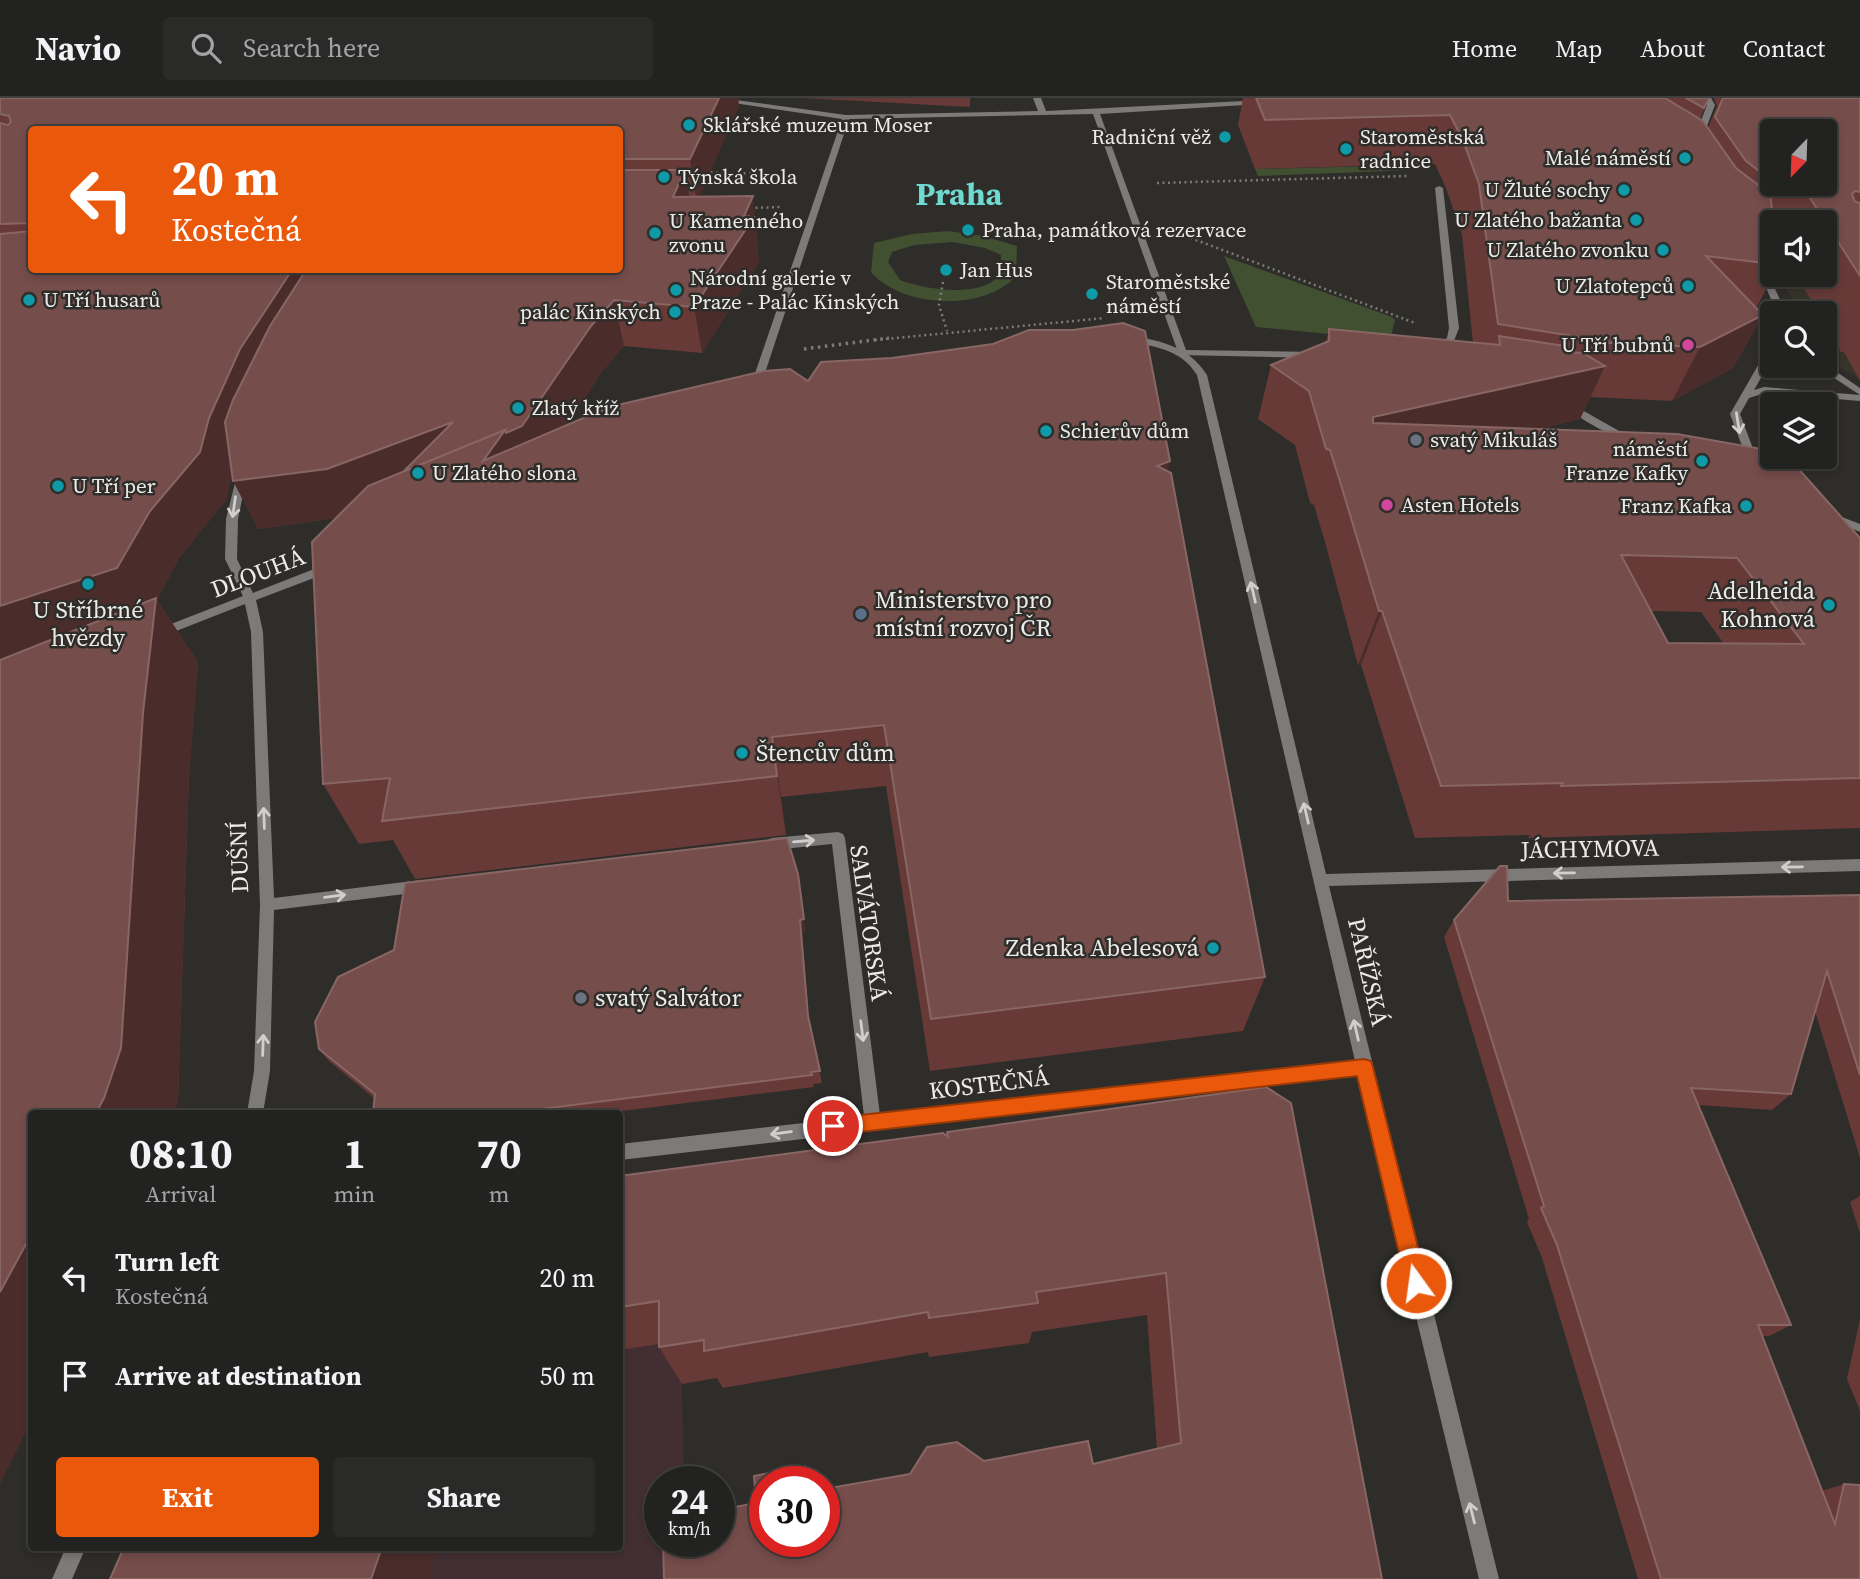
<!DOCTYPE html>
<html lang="en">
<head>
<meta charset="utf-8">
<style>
  body { margin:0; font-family:"Source Serif 4",serif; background:#2a2a29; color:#f1f3f6; height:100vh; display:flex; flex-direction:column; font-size:26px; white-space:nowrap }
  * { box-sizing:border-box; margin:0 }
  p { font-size:23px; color:#a2a4a5 }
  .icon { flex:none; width:38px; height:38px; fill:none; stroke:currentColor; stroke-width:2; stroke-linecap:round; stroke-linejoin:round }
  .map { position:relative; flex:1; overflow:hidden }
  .details { position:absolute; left:28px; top:1012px; width:595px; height:441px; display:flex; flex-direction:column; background:#222220; border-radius:7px; box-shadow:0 4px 10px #0003,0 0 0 2px #3f3f3e }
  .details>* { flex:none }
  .top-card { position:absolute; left:28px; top:28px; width:595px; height:147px; border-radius:7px; box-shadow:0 4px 10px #0003,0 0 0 2px #3f3f3e; background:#ea580c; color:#fff; overflow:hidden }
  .needle { width:46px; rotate:203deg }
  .tools { position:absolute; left:1760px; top:21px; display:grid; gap:14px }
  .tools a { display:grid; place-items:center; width:77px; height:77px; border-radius:7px; background:#222220; box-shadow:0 4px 10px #0003,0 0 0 2px #3f3f3e; font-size:35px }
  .speed { position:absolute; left:644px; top:1368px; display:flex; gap:14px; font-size:35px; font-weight:700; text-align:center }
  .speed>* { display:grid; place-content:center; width:91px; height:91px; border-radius:50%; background:#222220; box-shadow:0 4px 10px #0003,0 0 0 2px #3f3f3e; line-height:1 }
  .speed small { font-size:18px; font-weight:400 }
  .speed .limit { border:10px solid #d22; background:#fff; color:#111 }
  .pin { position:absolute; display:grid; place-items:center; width:60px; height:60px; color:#fff; margin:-30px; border:4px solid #fff; border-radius:50%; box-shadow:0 2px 7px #0007 }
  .me { position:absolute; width:77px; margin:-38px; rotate:346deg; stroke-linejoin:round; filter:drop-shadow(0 0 5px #0008) }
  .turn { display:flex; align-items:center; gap:24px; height:147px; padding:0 28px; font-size:32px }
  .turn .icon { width:91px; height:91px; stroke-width:2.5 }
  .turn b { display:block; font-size:49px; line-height:60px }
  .eta { display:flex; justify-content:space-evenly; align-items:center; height:119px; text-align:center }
  .eta b { font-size:42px; font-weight:700; line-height:49px }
  .button { display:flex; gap:14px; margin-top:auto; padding:14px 28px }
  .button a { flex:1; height:80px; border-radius:7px; background:#ea580c; color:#fff; font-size:28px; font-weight:700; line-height:80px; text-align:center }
  .button a+a { background:#2a2a29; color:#f1f3f6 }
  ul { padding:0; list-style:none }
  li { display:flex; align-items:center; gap:21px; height:98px; padding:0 28px }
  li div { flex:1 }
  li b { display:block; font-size:26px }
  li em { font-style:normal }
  header { display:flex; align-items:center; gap:42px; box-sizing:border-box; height:98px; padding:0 35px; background:#222220; border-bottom:2px solid #3f3f3e }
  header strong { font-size:33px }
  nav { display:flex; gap:38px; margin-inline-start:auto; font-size:24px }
  .search { width:490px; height:63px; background:#2a2a29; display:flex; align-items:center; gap:18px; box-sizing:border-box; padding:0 24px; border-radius:7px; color:#a2a4a5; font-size:26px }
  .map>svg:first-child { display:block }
</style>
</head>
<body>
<header>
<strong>Navio</strong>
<div class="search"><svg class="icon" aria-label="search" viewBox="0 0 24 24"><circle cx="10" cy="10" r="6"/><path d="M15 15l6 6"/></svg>Search here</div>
<nav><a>Home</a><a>Map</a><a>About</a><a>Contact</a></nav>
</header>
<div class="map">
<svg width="1860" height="1481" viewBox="0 0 1860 1481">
  <rect width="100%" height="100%" fill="#2e2d2a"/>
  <path fill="#37342b" d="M1779,177H1825L1860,281L1826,262L1825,215H1800Z"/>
  <path fill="#432f33" d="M620,1090L681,1243L684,1384H660V1444H686L688,1481H112L125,1449H620Z"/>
  <g fill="#425032" fill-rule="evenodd">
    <path d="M1415,67L1416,72L1258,78L1255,71Z"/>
    <path d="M948,133L983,138L1017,148L1016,178C984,214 902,210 871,174L874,145L912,136ZM952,144L985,150L1001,157V162H1005C1001,205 925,192 900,182L888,164L892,154L914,147Z"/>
    <path d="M1224,158L1392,219L1395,222L1390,242L1256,229Z"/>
  </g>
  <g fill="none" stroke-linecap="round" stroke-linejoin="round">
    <g stroke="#7c7b78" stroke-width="2.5" stroke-dasharray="2 3.5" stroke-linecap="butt">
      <path d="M705,74L790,77"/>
      <path d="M1157,85L1407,78"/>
      <path d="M750,110L780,109"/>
      <path d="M1175,134L1415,225"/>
      <path d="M943,184L939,207L947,233"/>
      <path d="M875,242L1105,220"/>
    </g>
    <path stroke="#7c7b78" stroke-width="3.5" stroke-dasharray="2.5 4.5" stroke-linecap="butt" d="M804,251L889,240"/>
    <g fill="#7d7b7a" fill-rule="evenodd">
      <path d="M700,0H721L846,17L1038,13L1033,0H1041L1046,13L1264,2V6H1261L1100,16L1186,252L1317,254L1322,257L1317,260L1179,257L1093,16L849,21L760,290L751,292L750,290L842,21Z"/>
      <path d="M1703,0H1711L1715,7L1702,41L1698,43L1694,41L1707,7Z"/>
      <path d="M1439,88L1443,90L1459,230L1454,243L1436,255L1431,252L1447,240L1449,230L1435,90Z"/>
      <path d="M1566,303L1621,334L1636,336L1637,338C1620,349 1579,318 1562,308L1561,306Z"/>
    </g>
    <g fill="#7d7b7a" fill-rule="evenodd">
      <path d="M1758,167L1765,169L1786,215H1777L1757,169Z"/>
      <path d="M1131,238C1163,243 1189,249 1207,277L1326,776L1860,761V773L1329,788L1499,1481H1479L1358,977L620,1062V1046L864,1018L832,746L772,752L767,750L765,746L767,742L772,740L838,734L843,736L845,740L880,1017L1355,963L1197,277C1181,251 1155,249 1128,243V239Z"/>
      <path d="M1773,247V259L1754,292L1764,289L1860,297L1816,268L1825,266L1860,290V303L1765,295L1749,300L1740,316L1758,364L1753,367L1748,364L1730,316L1768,250Z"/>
      <path d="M243,370L248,373L238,421L237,461L253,495L327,466L331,465L337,469L335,472L256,502L263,534L274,800L421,782L426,784L428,788L426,792L421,794L274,812L270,973L263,1015H247L254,973L260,807L251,534L245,506L161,539L157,540L151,536L153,533L243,498L225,461L226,421L238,373Z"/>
      <path d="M1829,414L1860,426V434L1825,419L1823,417Z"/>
      <path d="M66,1449H86L72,1481H52Z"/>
    </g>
  </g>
  <g fill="#673a38" fill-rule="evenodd">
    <path d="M0,0H743H738L739,8L699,99L758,142L757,146L759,164L702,255L624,248L601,275L568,326L808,283L1168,374L1265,879L1243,933L930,973L886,688L781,699L786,737L415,781L393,742L359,746L323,686L336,420L258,431L232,375L226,402L179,460L157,502L198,564L189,678L178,1003L32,1015V1321L0,1385ZM32,32H620V172H32Z"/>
    <path d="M803,0H970V9Z"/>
    <path d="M1243,0H1709L1700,21L1708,30L1717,8L1714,0H1860V283L1844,254H1841L1825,227V215H1819L1796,177H1825V124H1773V177H1774L1756,210L1763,217L1733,270L1672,303L1590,299L1580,321L1538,331L1860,440V730L1528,740L1530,737L1415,740L1361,567H1358L1325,444L1314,407L1310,405L1295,347L1258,321L1271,267L1326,244L1329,231L1473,245L1462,137L1446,90L1435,66L1255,71L1238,27ZM1773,33L1825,86H1773ZM1650,513L1701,514L1724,546L1668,545Z"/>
    <path d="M1860,797V1060L1815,913L1791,996L1772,1012L1698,1007L1791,1227L1769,1238H1762L1822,1393L1844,1386L1860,1481H1638L1542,1160L1527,1124L1529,1121L1444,839L1454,822L1508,803Z"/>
    <path d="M806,834L802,835L809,924L822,985L813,986L814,989L606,1015H373L374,1000L329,963L319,951L315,924Z"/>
    <path d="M1266,989L1382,1481L765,1444L984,1363L1093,1366L1157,1351L1147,1217L1032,1234L1029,1245L929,1259L928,1254L723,1290L717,1280L682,1286L659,1249V1246L620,1252V1078L947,1038Z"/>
    <path d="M1860,1098V1135L1850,1104Z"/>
    <path d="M1860,1221V1313L1847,1281Z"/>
  </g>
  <g fill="#4a2d2b">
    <path d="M719,0H738L739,8L697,105L690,61Z"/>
    <path d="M685,72L692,116L673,99Z"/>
    <path d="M753,98L758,142L757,146L759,164L702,255L694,209L744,118Z"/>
    <path d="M292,172H339L234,367L226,402L179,460L157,502L198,564L189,678L178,1003L175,1015H96L143,615L0,568V508L150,413L209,320L240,251Z"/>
    <path d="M614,202L624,248L601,275L536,375L349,418L258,431L233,383L591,228Z"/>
    <path d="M1763,217L1733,270L1672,303L1700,249Z"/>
    <path d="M1605,268L1580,321L1355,373L1373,319Z"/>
    <path d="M1170,363L1159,425L1157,368Z"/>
    <path d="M1379,513H1382L1361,567H1358Z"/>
    <path d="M772,639L781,699L786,737L777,678Z"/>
    <path d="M798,776L806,834L802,835L810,930L800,822Z"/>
    <path d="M32,1135V1321L0,1385V1194Z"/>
    <path d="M805,1368L811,1384H807Z"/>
    <path d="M382,1449H438L429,1481H371Z"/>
  </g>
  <g fill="#754d4b" stroke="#886664" stroke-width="2" fill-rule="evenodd">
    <path d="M0,0H719L690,61H620V32H32V125L0,126V25L8,27L11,24L9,18L0,16Z"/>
    <path d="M1256,0H1665L1703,23L1736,70L1770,96L1774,124H1773V166L1706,158L1763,217L1700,249L1590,244L1579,239L1498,226L1479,86L1462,40L1450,17L1265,22Z"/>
    <path d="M1686,0H1709L1704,10Z"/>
    <path d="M1723,0H1860V94L1855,93L1852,96L1855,104L1860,105V178L1801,86H1825V33H1773V42L1761,23L1768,80L1746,63L1715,19Z"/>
    <path d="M620,72H685L673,99L753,98L744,118L754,119L694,209L614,202L591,228L522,328L506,335L505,332L403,374L453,324L327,371L233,383L225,324L233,302L270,228L306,172H620Z"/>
    <path d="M32,133V172H292L240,251L209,320L200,354L150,413L117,470L0,508V136Z"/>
    <path d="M1123,225L1145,233L1170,363L1157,368L1171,375L1265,879L931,921L884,627L772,639L777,678L382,723L390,680L323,686L312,444L368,388L505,332L483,363L609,309L764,273L790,271L808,283L821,264L892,260L993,246L1029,232H1073Z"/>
    <path d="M1329,231L1500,247L1499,238L1564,248L1565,254L1583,255L1605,268L1373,319V325L1677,336L1773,353V359H1788L1860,440V680L1561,688L1563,685L1441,688L1382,513H1379L1342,390L1330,352L1326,351L1309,293L1271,267L1329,243ZM1621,457L1737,460L1804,546L1668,545Z"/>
    <path d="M156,500L143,615L121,950L104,1000L96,1015H32V1135L0,1194V562Z"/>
    <path d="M787,740L798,776L804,821L800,822L808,918L820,973L811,974L812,977L509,1015H373L375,996L319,951L315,924L338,879L394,852L405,785Z"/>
    <path d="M1500,768H1507L1508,803L1860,797V977L1827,873L1791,996L1691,990L1791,1227H1758L1835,1426L1844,1386L1860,1387V1481H1661L1557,1147L1541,1110L1544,1108L1454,822Z"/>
    <path d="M1266,989L1291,1005L1382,1481H664L663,1444H719V1412L756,1405L754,1378L805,1368L807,1384H765V1444H824V1391L910,1376L927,1349L957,1344L984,1363L1088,1343L1093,1366L1181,1345L1166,1175L1036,1194L1038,1205L929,1220L928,1214L704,1253V1242L659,1249V1203L620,1209V1078L943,1035L948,1039L947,1034Z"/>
    <path d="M122,1449H382L371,1481H110L121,1456Z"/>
  </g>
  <defs><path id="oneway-shaft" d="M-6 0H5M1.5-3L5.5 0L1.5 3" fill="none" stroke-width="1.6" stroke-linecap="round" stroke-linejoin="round" transform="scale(1.75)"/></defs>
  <g stroke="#d0cfcd">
    <use href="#oneway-shaft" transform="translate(1738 325) rotate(81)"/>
    <use href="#oneway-shaft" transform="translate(234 409) rotate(98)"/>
    <use href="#oneway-shaft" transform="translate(1253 494) rotate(-103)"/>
    <use href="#oneway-shaft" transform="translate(1306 715) rotate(-103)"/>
    <use href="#oneway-shaft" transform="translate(264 720) rotate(-92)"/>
    <use href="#oneway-shaft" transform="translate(804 743) rotate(-5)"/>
    <use href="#oneway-shaft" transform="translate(1792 769) rotate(179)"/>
    <use href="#oneway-shaft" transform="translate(1564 775) rotate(179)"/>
    <use href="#oneway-shaft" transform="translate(335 798) rotate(-7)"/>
    <use href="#oneway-shaft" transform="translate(1356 932) rotate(-103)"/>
    <use href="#oneway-shaft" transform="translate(862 933) rotate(83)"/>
    <use href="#oneway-shaft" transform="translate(263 947) rotate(-88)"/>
    <use href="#oneway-shaft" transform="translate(781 1035) rotate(173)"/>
    <use href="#oneway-shaft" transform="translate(1472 1415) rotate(-104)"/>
  </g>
  <path fill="#ea580c" stroke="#983908" stroke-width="2" d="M1364,961L1371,963L1373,969L1427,1185L1424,1192L1416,1195L1409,1192L1406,1185L1357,978L833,1037L826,1035L823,1028L826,1022L833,1020Z"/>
  <g fill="#0f9aa8" stroke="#2e2d2a" stroke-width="2.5">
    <circle cx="689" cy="27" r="7"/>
    <circle cx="1225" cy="39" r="7"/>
    <circle cx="1346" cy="51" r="7"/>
    <circle cx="1685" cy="60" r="7"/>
    <circle cx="664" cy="79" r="7"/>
    <circle cx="1624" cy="92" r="7"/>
    <circle cx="1636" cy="122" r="7"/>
    <circle cx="968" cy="132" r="7"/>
    <circle cx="655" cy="135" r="7"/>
    <circle cx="1663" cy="152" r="7"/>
    <circle cx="946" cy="172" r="7"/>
    <circle cx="1688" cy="188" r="7"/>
    <circle cx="676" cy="192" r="7"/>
    <circle cx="1092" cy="196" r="7"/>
    <circle cx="29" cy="202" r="7"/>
    <circle cx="675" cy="214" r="7"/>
    <circle cx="518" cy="310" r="7"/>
    <circle cx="1046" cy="333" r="7"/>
    <circle cx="1702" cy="363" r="7"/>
    <circle cx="418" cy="375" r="7"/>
    <circle cx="58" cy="388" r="7"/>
    <circle cx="1746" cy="408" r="7"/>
    <circle cx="88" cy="486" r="7"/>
    <circle cx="1829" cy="507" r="7"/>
    <circle cx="742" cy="655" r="7"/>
    <circle cx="1213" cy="850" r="7"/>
  </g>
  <g fill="#d1479c" stroke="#2e2d2a" stroke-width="2.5">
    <circle cx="1688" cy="247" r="7"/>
    <circle cx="1387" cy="407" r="7"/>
  </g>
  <g fill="#6b7280" stroke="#2e2d2a" stroke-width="2.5">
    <circle cx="1416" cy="342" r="7"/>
    <circle cx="581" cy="900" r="7"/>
  </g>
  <circle fill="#5c6f8a" stroke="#2e2d2a" stroke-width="2.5" cx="861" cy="516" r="7"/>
  <g text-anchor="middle" stroke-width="5" stroke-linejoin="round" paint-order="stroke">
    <g font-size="21" fill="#ecebe9" stroke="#2e2d2a" text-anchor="start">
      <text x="703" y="34">Sklářské muzeum Moser</text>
      <text x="1211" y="46" text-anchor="end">Radniční věž</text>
      <text x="1360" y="46">Staroměstská<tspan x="1360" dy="24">radnice</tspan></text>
      <text x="1671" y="67" text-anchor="end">Malé náměstí</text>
      <text x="678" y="86">Týnská škola</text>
      <text x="1610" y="99" text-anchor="end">U Žluté sochy</text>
      <text x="1622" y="129" text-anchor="end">U Zlatého bažanta</text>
      <text x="669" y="130">U Kamenného<tspan x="669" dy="24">zvonu</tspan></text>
      <text x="982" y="139">Praha, památková rezervace</text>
      <text x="1649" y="159" text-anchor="end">U Zlatého zvonku</text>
      <text x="960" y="179">Jan Hus</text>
      <text x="690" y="187">Národní galerie v<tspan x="690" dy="24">Praze - Palác Kinských</tspan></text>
      <text x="1106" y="191">Staroměstské<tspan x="1106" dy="24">náměstí</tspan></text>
      <text x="1674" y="195" text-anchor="end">U Zlatotepců</text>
      <text x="43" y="209">U Tří husarů</text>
      <text x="661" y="221" text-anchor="end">palác Kinských</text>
      <text x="1674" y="254" text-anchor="end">U Tří bubnů</text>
      <text x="532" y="317">Zlatý kříž</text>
      <text x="1060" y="340">Schierův dům</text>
      <text x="1430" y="349">svatý Mikuláš</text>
      <text x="1688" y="358" text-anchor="end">náměstí<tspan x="1688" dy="24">Franze Kafky</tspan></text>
      <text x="432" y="382">U Zlatého slona</text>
      <text x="72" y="395">U Tří per</text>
      <text x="1401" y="414">Asten Hotels</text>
      <text x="1732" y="415" text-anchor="end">Franz Kafka</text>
    </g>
    <g font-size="24" fill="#ecebe9" stroke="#2e2d2a">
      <text transform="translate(258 475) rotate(-21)" y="8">DLOUHÁ</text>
      <text transform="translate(1590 751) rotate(-1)" y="8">JÁCHYMOVA</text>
      <text transform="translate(239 759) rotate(-92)" y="8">DUŠNÍ</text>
      <text transform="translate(869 825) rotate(82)" y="8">SALVÁTORSKÁ</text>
      <text transform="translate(1368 874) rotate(77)" y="8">PAŘÍŽSKÁ</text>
      <text transform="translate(989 986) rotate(-7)" y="8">KOSTEČNÁ</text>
    </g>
    <g font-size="24" fill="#ecebe9" stroke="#2e2d2a" text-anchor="start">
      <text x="1815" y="501" text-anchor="end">Adelheida<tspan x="1815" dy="28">Kohnová</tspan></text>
      <text x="875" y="510">Ministerstvo pro<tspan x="875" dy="28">místní rozvoj ČR</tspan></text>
      <text x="88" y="520" text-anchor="middle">U Stříbrné<tspan x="88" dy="28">hvězdy</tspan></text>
      <text x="756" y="663">Štencův dům</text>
      <text x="1199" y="858" text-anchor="end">Zdenka Abelesová</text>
      <text x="595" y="908">svatý Salvátor</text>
    </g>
    <g font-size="32" font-weight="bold" fill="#6fdad2" stroke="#2e2d2a">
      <text x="959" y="107">Praha</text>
    </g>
  </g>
</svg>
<div class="tools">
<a><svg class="needle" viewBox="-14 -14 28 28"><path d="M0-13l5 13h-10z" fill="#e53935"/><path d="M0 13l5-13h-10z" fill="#a2a4a5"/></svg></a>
<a><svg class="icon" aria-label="sound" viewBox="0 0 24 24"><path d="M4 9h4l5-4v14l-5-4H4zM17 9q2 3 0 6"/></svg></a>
<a><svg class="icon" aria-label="search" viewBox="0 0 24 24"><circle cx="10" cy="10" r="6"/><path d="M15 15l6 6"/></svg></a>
<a><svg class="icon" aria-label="layers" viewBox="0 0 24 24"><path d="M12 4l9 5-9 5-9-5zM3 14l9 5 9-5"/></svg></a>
</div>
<div class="speed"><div>24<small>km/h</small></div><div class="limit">30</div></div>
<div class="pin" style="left:833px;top:1028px;background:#d93025"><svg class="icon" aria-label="arrive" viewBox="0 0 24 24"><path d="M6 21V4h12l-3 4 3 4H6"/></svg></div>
<svg class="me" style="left:1416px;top:1185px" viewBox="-20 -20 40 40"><circle r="17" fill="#ea580c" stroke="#fff" stroke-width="3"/><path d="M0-11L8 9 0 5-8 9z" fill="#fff"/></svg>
<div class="top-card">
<div class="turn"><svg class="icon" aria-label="left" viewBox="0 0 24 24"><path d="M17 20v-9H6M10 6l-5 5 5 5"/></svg><div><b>20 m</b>Kostečná</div></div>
</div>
<section class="details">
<div class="eta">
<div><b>08:10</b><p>Arrival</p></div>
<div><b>1</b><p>min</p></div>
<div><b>70</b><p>m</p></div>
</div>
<ul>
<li><svg class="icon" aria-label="left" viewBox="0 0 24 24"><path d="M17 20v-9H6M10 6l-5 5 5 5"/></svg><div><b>Turn left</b><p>Kostečná</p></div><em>20 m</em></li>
<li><svg class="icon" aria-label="arrive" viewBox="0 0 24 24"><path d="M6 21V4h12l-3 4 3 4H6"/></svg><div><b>Arrive at destination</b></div><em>50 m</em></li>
</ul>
<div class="button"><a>Exit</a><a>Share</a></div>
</section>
</div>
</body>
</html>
